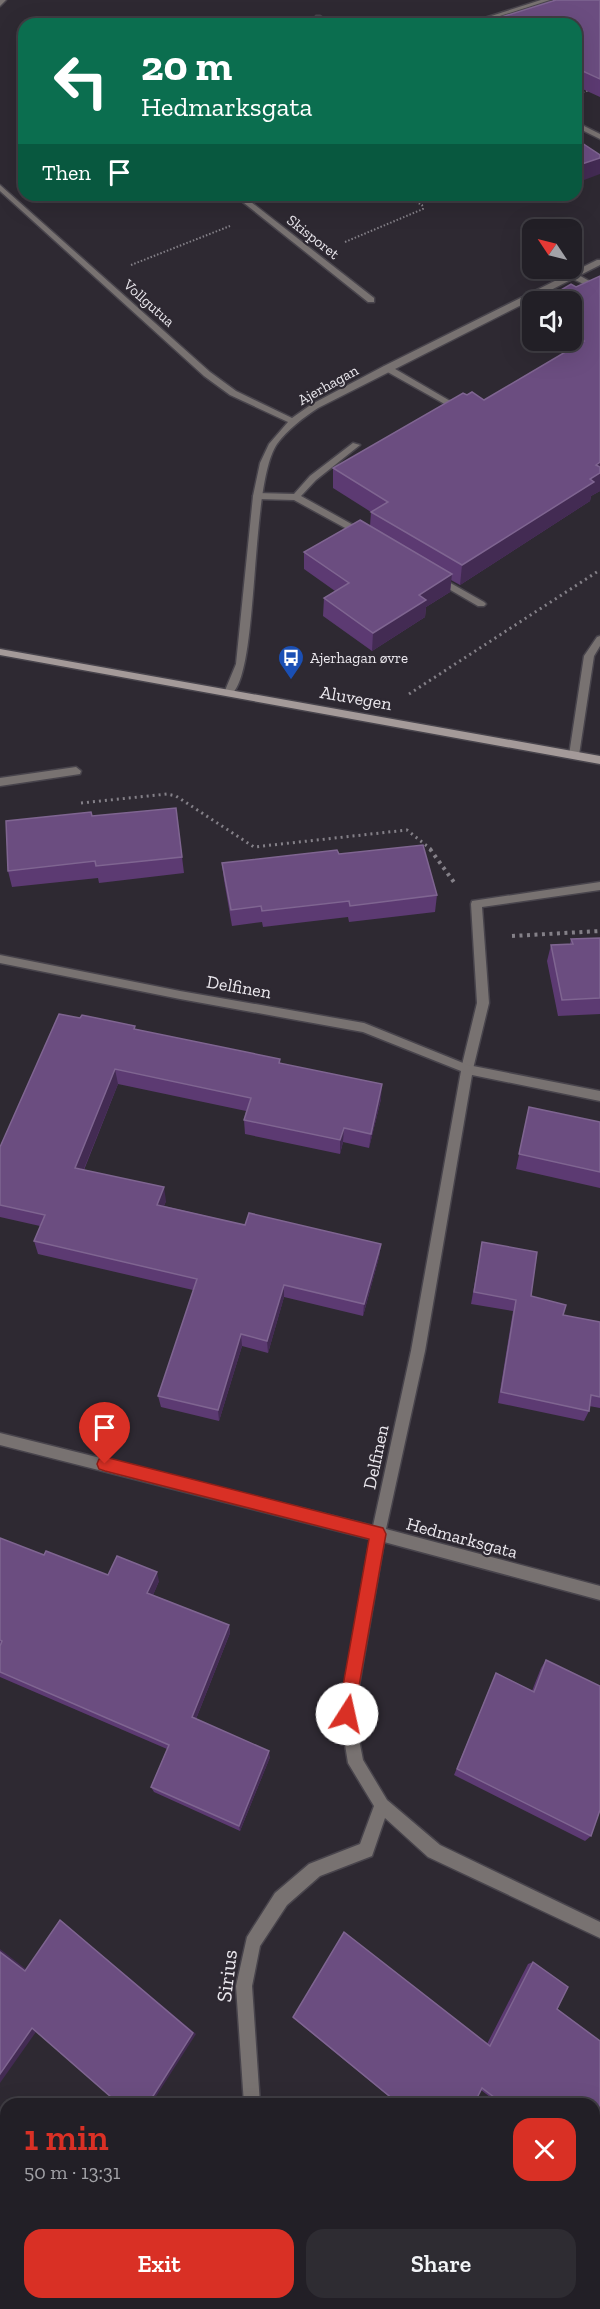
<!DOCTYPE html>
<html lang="en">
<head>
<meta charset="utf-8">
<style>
  body { margin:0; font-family:"Zilla Slab",serif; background:#2e2c32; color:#f1f3f6; height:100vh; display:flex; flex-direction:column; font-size:22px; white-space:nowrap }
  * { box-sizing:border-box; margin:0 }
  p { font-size:20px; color:#a2a2a7 }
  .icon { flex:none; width:33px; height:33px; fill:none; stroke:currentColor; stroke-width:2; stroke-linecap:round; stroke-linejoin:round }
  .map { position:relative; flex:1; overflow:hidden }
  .details { position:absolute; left:0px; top:2098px; width:600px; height:212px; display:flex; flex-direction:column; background:#221f26; border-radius:18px 18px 0 0; box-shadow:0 6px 24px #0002,0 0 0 2px #3f3d43 }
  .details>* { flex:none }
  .guide { position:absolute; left:18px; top:18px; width:564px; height:183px; border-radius:18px; box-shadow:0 6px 24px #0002,0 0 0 2px #3f3d43; background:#0b6e4f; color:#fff; overflow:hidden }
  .needle { width:39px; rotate:305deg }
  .fabs { position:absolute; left:522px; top:219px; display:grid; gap:12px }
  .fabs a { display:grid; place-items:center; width:60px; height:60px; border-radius:12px; background:#221f26; box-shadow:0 6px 24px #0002,0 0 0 2px #3f3d43; font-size:30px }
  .pin { position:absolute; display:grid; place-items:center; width:51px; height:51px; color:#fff; margin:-62px -26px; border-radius:50% 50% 50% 0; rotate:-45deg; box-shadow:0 0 6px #0007 }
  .pin .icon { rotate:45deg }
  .me { position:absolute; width:66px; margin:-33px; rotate:10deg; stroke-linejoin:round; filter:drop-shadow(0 0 4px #0008) }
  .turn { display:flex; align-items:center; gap:21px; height:126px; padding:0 24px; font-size:27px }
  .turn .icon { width:78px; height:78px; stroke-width:2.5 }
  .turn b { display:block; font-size:42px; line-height:51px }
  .then { display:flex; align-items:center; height:57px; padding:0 24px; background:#0003; gap:12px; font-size:22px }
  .round { display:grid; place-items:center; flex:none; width:63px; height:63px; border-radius:18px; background:#2e2c32 }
  .overview { display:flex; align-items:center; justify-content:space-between; height:102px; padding:0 24px }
  h1 { font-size:36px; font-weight:600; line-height:45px; color:#d93025 }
  .action { display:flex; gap:12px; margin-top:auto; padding:12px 24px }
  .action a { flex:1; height:69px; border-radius:18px; background:#d93025; color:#fff; font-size:24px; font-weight:600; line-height:69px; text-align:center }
  .action a+a { background:#2e2c32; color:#f1f3f6 }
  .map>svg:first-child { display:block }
</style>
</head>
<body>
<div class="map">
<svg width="600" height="2309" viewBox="0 0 600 2309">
  <rect width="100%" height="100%" fill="#2e2932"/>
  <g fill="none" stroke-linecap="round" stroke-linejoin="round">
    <defs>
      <g id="service">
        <path d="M0,0H6L0,6Z"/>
        <path d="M316,16H320L332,24H325L316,18Z"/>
        <path d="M569,273H575L600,287V292L569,277Z"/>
        <path d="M384,366H390L457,405L450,407L384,370Z"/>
        <path d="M353,443L360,445L316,480L301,496L364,531V535H358L294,500L257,499L253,496L257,493L294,494L310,476Z"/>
        <path d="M438,576L484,602L486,604L484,606H478L435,581L433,579Z"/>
        <path d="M600,636V646L594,656L579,755L574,758L569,755L584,656L597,637Z"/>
        <path d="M76,767L81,771L80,774L0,786V778Z"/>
        <path d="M600,882V890L482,907L489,1003L473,1069L471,1072H463L461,1069L477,1003L471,904L472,901Z"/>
      </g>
      <g id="minor">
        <path d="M541,0H550L475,24H466Z"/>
        <path d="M576,122L600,134V139L576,127Z"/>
        <path d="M0,185L210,372L236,391L292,418L312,404L384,366L597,260H600V265L318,408C303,418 288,429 277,444C248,487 261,681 229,696L224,693L236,664L253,496L260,463L269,444L288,422L230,395L204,376L0,191Z"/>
        <path d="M234,195H242L374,298V302H368Z"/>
        <path d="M0,955L180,991L364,1023L468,1065L600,1091V1101L472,1075L425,1351L386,1529L600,1586V1600L384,1542L354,1714L363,1760L387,1800L440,1845L600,1922V1938L428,1857L385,1818L372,1856L320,1876L287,1905L260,1946L252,1986L260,2104H244L236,1986L247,1937L275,1893L309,1864L360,1844L374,1806L348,1763L340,1714L370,1539L0,1445V1433L373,1526L411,1351L461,1071L363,1032L180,999L0,963Z"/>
        <path d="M0,2258L6,2259V2277L0,2276Z"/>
        <rect x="248" y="2304" width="18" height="5"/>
      </g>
      <path id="secondary" d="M0,649L600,756V764L0,655Z"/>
    </defs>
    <use href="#service" stroke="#48444c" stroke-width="3"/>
    <use href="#minor" stroke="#48444c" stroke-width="3"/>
    <use href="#secondary" stroke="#48444c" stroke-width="3"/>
    <g stroke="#848088" stroke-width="2" stroke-dasharray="1.5 2" stroke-linecap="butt">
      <path d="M576,94L590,90"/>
      <path d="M345,242L423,209L422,205L403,195"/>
      <path d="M131,265L230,226"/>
    </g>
    <g stroke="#848088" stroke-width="3" stroke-dasharray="2 4" stroke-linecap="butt">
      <path d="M409,694L600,570"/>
      <path d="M81,803L167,794L176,796L254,847L407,830L432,850"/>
    </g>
    <g stroke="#848088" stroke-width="4" stroke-dasharray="3 4.5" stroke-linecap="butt">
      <path d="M430,849L456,885"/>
      <path d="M512,936L600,931"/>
    </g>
    <use href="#service" fill="#787271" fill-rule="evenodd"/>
    <use href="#minor" fill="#787271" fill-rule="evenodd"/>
    <use href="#secondary" fill="#a49a99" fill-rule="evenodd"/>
  </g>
  <g fill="#5c3a72">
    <path d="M600,0V97L576,86V24Z"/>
    <path d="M600,276V491L591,496L590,501L460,585L451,580L450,592L426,607L425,617L372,651L323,616L324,598L335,591L304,569V552L370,526L371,512L333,488V468L467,395L484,400L565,353L542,340H572V302L576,287Z"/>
    <path d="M532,306V335L522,330L525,310Z"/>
    <path d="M92,816L182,857L184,873L99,883L98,878L12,887L8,871Z"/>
    <path d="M339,854L437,895L435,912L349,922L348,917L263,927L262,922L232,926L224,880L222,863Z"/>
    <path d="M600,938V1014L558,1016L547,961L551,945L570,944L571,939Z"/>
    <path d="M136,1029L280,1063L381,1099L369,1148L343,1142L340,1154L245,1134L244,1120L246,1111L118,1084L84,1170L166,1201L164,1206L245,1225L381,1244L379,1257L363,1316L284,1297L268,1353L242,1346L219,1421L161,1407L158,1396L193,1290L38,1254L34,1241L40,1226L0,1217V1147Z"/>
    <path d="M526,1122H600V1188L516,1169Z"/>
    <path d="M482,1242L531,1296L563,1315L600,1322V1408L589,1406V1411L584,1421L498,1403L513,1311L471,1304Z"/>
    <path d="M0,1538L44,1555L108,1575L159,1581L153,1595L229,1625L230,1633L196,1719L270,1757L240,1831L154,1792L151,1787L167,1749L0,1677Z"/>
    <path d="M546,1660L591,1836L585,1841L454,1775L496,1673L532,1691L541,1668Z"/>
    <path d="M533,1962L557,2009L600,2041V2185L594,2180V2104H499L481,2090L474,2104H398L293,2018V2017L487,2044L528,1964Z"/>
    <path d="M405,2304H455L461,2309H402Z"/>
  </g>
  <g fill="#432b53">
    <path d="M600,158V174L576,183V166Z"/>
    <path d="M600,462V491L591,496L590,501L460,585L462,565Z"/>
    <path d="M452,574L450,592L426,607L425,617L372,651L373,633L419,595Z"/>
    <path d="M115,1069L118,1084L79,1181L75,1168Z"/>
    <path d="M382,1084L381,1099L369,1148L371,1134Z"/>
    <path d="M344,1128L343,1142L340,1154V1140Z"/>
    <path d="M164,1187L166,1201L159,1218L157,1205Z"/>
    <path d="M381,1244L379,1257L363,1316L364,1304Z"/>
    <path d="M284,1285V1297L268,1353L267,1341Z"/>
    <path d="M241,1334L242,1346L219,1421L218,1410Z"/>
    <path d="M157,1572L159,1581L150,1602L147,1593Z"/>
    <path d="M229,1625L230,1633L194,1724L192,1717Z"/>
    <path d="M269,1751L270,1757L240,1831L239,1826Z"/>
    <path d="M60,1920L65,1924L196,2034L151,2104H148Z"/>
    <path d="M0,1949L31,1973L25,1971L0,1952Z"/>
    <path d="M32,2028L38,2029L0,2083V2074Z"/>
    <path d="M452,2304H455L461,2309H458Z"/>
  </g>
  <g fill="#6b4d80" stroke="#7f6591" stroke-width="1.5">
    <path d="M556,0H600V79L576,68V24H479Z"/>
    <path d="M576,139L600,155V158L576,166Z"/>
    <path d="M600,276V462L596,465L600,467V473L590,479L594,482L462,565L371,512L388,502L333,468L463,393L467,395L472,392L484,400L584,341L572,335V302H540L571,284L576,287Z"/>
    <path d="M532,306V314L525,310Z"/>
    <path d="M360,520L452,574L419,595L426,600L373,633L324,598L349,583L304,552Z"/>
    <path d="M176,808L182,857L96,866L95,861L8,871L6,821L91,812L92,816Z"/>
    <path d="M423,845L437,895L350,906L349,901L262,911L261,906L231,910L222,863L337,850L339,854Z"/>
    <path d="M600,938V998L562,1000L551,945L573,944L571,939Z"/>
    <path d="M59,1014L80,1018L82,1015L135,1026L134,1029L280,1059L279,1063L382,1084L371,1134L344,1128L340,1140L244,1120L251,1098L115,1069L75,1168L164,1187L157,1205L245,1225L249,1213L381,1244L364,1304L284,1285L267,1341L241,1334L218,1410L158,1396L197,1279L34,1241L45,1215L0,1205V1147Z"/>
    <path d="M529,1107L600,1122V1172L519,1154Z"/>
    <path d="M482,1242L537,1252L531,1296L566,1305L563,1315L600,1322V1397L591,1395L589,1411L501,1392L516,1300L474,1292Z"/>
    <path d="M0,1538L44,1555L46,1551L108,1575L117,1556L157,1572L147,1593L229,1625L192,1717L269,1751L239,1826L151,1787L169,1745L0,1672V1646L2,1641L0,1640Z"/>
    <path d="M546,1660L600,1686V1810L591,1836L457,1769L496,1673L534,1692Z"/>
    <path d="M60,1920L193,2033L148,2104H119L32,2028L0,2074V1952L25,1971Z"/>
    <path d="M344,1932L490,2046L533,1962L568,1987L557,2009L600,2041V2182L594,2177V2104H503L482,2088L474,2104H399L293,2017Z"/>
    <path d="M410,2304H452L458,2309H407Z"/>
  </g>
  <path fill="#d93025" stroke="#8d1f18" stroke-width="1.5" d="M105,1457L383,1528L386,1534L353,1720L347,1723L341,1720L338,1714L369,1539L105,1471L99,1469L97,1464L99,1459Z"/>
  <defs>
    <symbol id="bus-pin" viewBox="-11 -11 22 30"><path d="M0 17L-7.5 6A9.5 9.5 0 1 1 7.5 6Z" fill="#1a4fb4" stroke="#2e2932"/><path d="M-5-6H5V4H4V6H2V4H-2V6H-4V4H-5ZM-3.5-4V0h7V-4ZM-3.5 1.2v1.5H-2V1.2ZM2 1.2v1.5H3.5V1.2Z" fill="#fff"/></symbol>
  </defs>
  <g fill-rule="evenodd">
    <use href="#bus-pin" x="276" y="643" width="30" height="40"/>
  </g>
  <g text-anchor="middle" stroke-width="4.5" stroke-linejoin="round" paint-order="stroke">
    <g font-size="15" fill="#ebe8ee" stroke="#2e2932">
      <text transform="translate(313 237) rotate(38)" y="5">Skisporet</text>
      <text transform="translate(149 303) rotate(42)" y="5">Vollgutua</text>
      <text transform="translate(328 385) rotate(-29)" y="5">Ajerhagan</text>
    </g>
    <g font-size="15" fill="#ebe8ee" stroke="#2e2932" text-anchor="start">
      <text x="310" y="663">Ajerhagan øvre</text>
    </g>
    <g font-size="18" fill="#ebe8ee" stroke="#2e2932">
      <text transform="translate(356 698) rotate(10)" y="6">Aluvegen</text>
      <text transform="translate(239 987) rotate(10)" y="6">Delfinen</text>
      <text transform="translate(376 1457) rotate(-78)" y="6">Delfinen</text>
      <text transform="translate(462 1538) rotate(15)" y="6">Hedmarksgata</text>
    </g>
    <g font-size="21" fill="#ebe8ee" stroke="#2e2932">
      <text transform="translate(227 1976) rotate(-83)" y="7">Sirius</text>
    </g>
  </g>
</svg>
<div class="fabs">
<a><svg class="needle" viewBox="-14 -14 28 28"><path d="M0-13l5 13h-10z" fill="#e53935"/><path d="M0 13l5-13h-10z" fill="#a2a2a7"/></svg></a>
<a><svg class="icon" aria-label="sound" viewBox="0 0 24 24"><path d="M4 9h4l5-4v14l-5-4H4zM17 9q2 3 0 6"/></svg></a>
</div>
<div class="pin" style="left:105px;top:1464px;background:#d93025"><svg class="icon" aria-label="arrive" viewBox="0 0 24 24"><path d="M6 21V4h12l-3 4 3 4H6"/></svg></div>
<svg class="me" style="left:347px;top:1714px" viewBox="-20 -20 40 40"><circle r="19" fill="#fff"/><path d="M0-13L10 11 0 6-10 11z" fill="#d93025"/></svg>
<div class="guide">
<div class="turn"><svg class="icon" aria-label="left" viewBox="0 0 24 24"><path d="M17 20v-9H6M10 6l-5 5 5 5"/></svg><div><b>20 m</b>Hedmarksgata</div></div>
<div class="then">Then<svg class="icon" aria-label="arrive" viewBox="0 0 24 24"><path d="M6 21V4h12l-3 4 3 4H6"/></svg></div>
</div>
<section class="details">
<div class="overview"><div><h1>1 min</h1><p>50 m · 13:31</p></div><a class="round" style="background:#d93025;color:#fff"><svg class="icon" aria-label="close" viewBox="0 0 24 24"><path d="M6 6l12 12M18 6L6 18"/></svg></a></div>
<div class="action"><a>Exit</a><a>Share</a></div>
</section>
</div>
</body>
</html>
